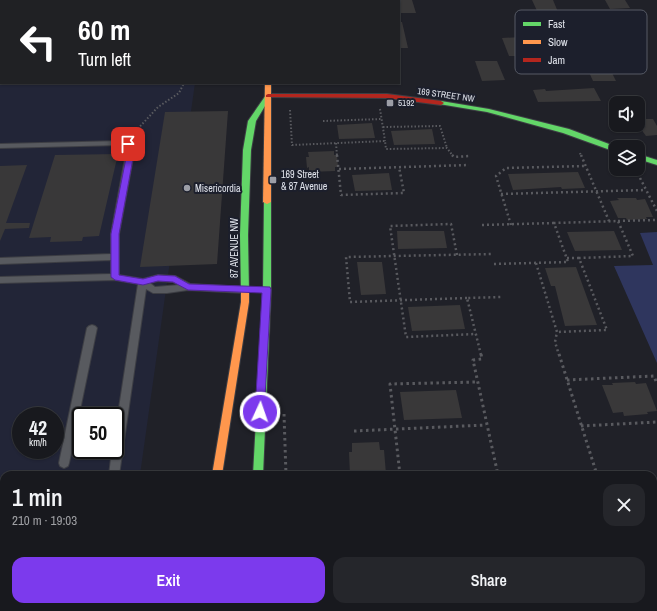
<!DOCTYPE html>
<html lang="en">
<head>
<meta charset="utf-8">
<style>
  body { margin:0; font-family:"Archivo Narrow",sans-serif; background:#25262b; color:#f1f3f6; height:100vh; display:flex; flex-direction:column; font-size:15px; white-space:nowrap }
  * { box-sizing:border-box; margin:0 }
  p { font-size:13px; color:#9fa0a4 }
  .icon { flex:none; width:22px; height:22px; fill:none; stroke:currentColor; stroke-width:2; stroke-linecap:round; stroke-linejoin:round }
  .map { position:relative; flex:1; overflow:hidden }
  .details { position:absolute; left:0px; top:471px; width:657px; height:140px; display:flex; flex-direction:column; background:#18191e; border-radius:12px 12px 0 0; box-shadow:0 1px 3px #0004,0 0 0 1px #36383c }
  .details>* { flex:none }
  .hud { position:absolute; left:0px; top:0px; width:400px; height:84px; box-shadow:0 1px 3px #0004,0 0 0 1px #36383c; background:#202124; color:#fff; overflow:hidden }
  .tools { position:absolute; left:609px; top:96px; display:grid; gap:8px }
  .tools a { display:grid; place-items:center; width:36px; height:36px; border-radius:8px; background:#18191e; box-shadow:0 1px 3px #0004,0 0 0 1px #36383c; font-size:20px }
  .speed { position:absolute; left:12px; top:407px; display:flex; gap:8px; font-size:20px; font-weight:700; text-align:center }
  .speed>* { display:grid; place-content:center; width:52px; height:52px; border-radius:50%; background:#18191e; box-shadow:0 1px 3px #0004,0 0 0 1px #36383c; line-height:1 }
  .speed small { font-size:10px; font-weight:400 }
  .speed .limit { border:2px solid #111; border-radius:6px; background:#fff; color:#111 }
  .pin { position:absolute; display:grid; place-items:center; width:34px; height:34px; color:#fff; margin:-17px; border-radius:8px; box-shadow:0 2px 6px #0006 }
  .me { position:absolute; width:44px; margin:-22px; rotate:3deg; stroke-linejoin:round; filter:drop-shadow(0 0 3px #0008) }
  .turn { display:flex; align-items:center; gap:14px; height:84px; padding:0 12px; font-size:18px }
  .turn .icon { width:52px; height:52px; stroke-width:2.5 }
  .turn b { display:block; font-size:28px; line-height:34px }
  .round { display:grid; place-items:center; flex:none; width:42px; height:42px; border-radius:12px; background:#25262b }
  .overview { display:flex; align-items:center; justify-content:space-between; height:68px; padding:0 12px }
  h1 { font-size:24px; font-weight:600; line-height:30px }
  .cta { display:flex; gap:8px; margin-top:auto; padding:8px 12px }
  .cta a { flex:1; height:46px; border-radius:12px; background:#7c3aed; color:#fff; font-size:16px; font-weight:600; line-height:46px; text-align:center }
  .cta a+a { background:#25262b; color:#f1f3f6 }
  .map>svg:first-child { display:block }
</style>
</head>
<body>
<div class="map">
<svg width="657" height="611" viewBox="0 0 657 611">
  <rect width="100%" height="100%" fill="#202128"/>
  <path fill="#222537" fill-rule="evenodd" d="M0,0H206L1,1V83H195L140,475H4V607H108L105,611H0ZM21,416H55V450H21ZM81,416H115V450H81Z"/>
  <path fill="#2f365e" d="M657,232V363L614,266L653,265L640,233Z"/>
  <g fill="#393839">
    <path d="M399,0H412L416,13H399Z"/>
    <path d="M532,0H553L558,12L538,13Z"/>
    <path d="M605,0H625L630,8L610,9Z"/>
    <path d="M399,22H402L408,48H399Z"/>
    <path d="M523,37L531,56H509L502,38Z"/>
    <path d="M475,61H497L505,80L482,81Z"/>
    <path d="M584,61H606L616,81H593Z"/>
    <path d="M594,88L601,101L538,102L533,90L545,89L546,91Z"/>
    <path d="M228,111L217,264L140,267L165,112Z"/>
    <path d="M638,119H653L657,126V135L646,136L638,125Z"/>
    <path d="M372,123L375,138L339,139L337,125Z"/>
    <path d="M432,129L435,144L394,145L391,131Z"/>
    <path d="M334,151V155H337L338,167H335V171L309,172V167L307,168L306,157H309L308,152Z"/>
    <path d="M118,154L99,236L83,237L82,241L50,242L51,237L29,238L55,155Z"/>
    <path d="M27,165L6,223H30L29,228L5,229L0,241V166Z"/>
    <path d="M578,172L585,188L562,189L561,187L513,190L508,174Z"/>
    <path d="M389,173L392,190L355,191L352,175Z"/>
    <path d="M617,198H636L637,200L645,199L653,217H646L647,219L627,220L626,218H618L610,201L619,200Z"/>
    <path d="M397,231H444L447,248L398,249Z"/>
    <path d="M614,231L622,250L575,251L567,232Z"/>
    <path d="M357,262H382L386,294L361,295Z"/>
    <path d="M576,267L597,325L565,326L555,286H551L545,268Z"/>
    <path d="M460,305L465,329L412,331L408,307Z"/>
    <path d="M635,382L636,384L646,383L657,411L647,412L648,414L624,416L623,412L613,413L602,385H613L612,383Z"/>
    <path d="M456,390L462,418L404,420L400,392Z"/>
    <path d="M379,442L380,450H384L386,474L350,475L349,452H352V443Z"/>
    <rect x="653" y="513" width="4" height="33"/>
  </g>
  <g fill="none" stroke-linecap="round" stroke-linejoin="round">
    <defs>
      <g id="lane">
        <path d="M121,141L131,143L134,153L119,234V275L143,279L158,275L175,276L190,284L245,287L249,290L245,293L188,290L167,293H153L146,289L119,475H109L112,450H115V434L138,284L115,280L0,283V277L111,274V260L0,264V258L111,254V234L126,153L125,146L121,145L0,148V144ZM158,281L173,282L179,285L155,287L150,283Z"/>
        <path d="M92,325L95,326L97,328L69,463L68,466L64,468L60,466L59,463L87,328L89,326Z"/>
      </g>
      <g id="fast">
        <path d="M268,94L271,96L256,121L251,150L248,235L249,292L245,295L241,292L240,235L243,150L248,121L266,95Z"/>
        <path d="M441,101L489,109L569,129L617,147H616V151H613L563,133L487,112L439,104V102Z"/>
        <path d="M638,154L657,160V165L638,159Z"/>
        <path d="M264,200H270L271,202V290L263,475H253L263,290Z"/>
        <path d="M249,607H261L263,611H250Z"/>
      </g>
      <g id="slow">
        <rect x="263" y="0" width="6" height="1"/>
        <path d="M265,83H271V202L267,204L263,202Z"/>
        <path d="M245,289L249,292V302L222,475H212L241,302V292Z"/>
        <path d="M196,607H208L207,611H195Z"/>
      </g>
      <path id="jam" d="M268,94H387L441,101L444,103L441,105L387,98L266,97V95Z"/>
    </defs>
    <use href="#lane" stroke="#3d3e44" stroke-width="2"/>
    <use href="#fast" stroke="#3d3e44" stroke-width="2"/>
    <use href="#slow" stroke="#3d3e44" stroke-width="2"/>
    <use href="#jam" stroke="#3d3e44" stroke-width="2"/>
    <g stroke="#595a5f" stroke-width="2" stroke-dasharray="1.5 2" stroke-linecap="butt">
      <path d="M380,109L385,141"/>
      <path d="M290,110L292,145L385,141L386,149L447,148L453,156"/>
      <path d="M323,121L381,119"/>
      <path d="M383,127L440,126L447,148"/>
      <path d="M133,134L158,107L179,93L184,83"/>
      <path d="M336,143L337,156"/>
      <path d="M580,153L581,156"/>
    </g>
    <g stroke="#595a5f" stroke-width="2.5" stroke-dasharray="2 3" stroke-linecap="butt">
      <path d="M337,155L341,195L404,193L399,167"/>
      <path d="M452,155L454,157L470,156"/>
      <path d="M581,155L609,221"/>
      <path d="M339,169L469,165"/>
      <path d="M640,178L657,211"/>
      <path d="M501,194L646,190"/>
      <path d="M618,221L657,220"/>
      <path d="M482,225L554,223"/>
      <path d="M511,225L496,176L506,168L585,166"/>
      <path d="M457,255L451,224L390,226L406,337L476,334"/>
      <path d="M567,258H579"/>
      <path d="M536,263L557,332L555,342L559,355"/>
      <path d="M494,264L568,262L554,223L618,221L633,256L579,258L607,330L557,332"/>
      <path d="M467,298L350,302L346,257L492,254"/>
      <path d="M481,355L467,298L502,297"/>
    </g>
    <g stroke="#595a5f" stroke-width="3" stroke-dasharray="2.5 3.5" stroke-linecap="butt">
      <path d="M481,354L482,359L473,360L498,475"/>
      <path d="M559,354L597,475"/>
      <path d="M567,380L654,376L657,384"/>
      <path d="M284,414L286,475"/>
      <path d="M581,426L657,422"/>
      <path d="M354,431L486,425"/>
      <path d="M400,475L390,384L477,382"/>
      <path d="M653,500H657"/>
      <path d="M653,555H657"/>
      <path d="M292,607L293,611"/>
      <path d="M111,611L112,607"/>
    </g>
    <use href="#lane" fill="#585a5f" fill-rule="evenodd"/>
    <use href="#fast" fill="#63d668" fill-rule="evenodd"/>
    <use href="#slow" fill="#ff974d" fill-rule="evenodd"/>
    <use href="#jam" fill="#b3261e" fill-rule="evenodd"/>
  </g>
  <path fill="#7c3aed" stroke="#51269a" d="M128,142L131,144L134,153L119,234V275L143,279L158,275L175,276L189,284L270,287L271,290L264,415H256L255,412L262,293L188,290L173,282L158,281L143,285L115,280L111,277V234L127,153L124,144Z"/>
  <g fill="#9c9ea6" stroke="#1c1f2c" stroke-width="1.5">
    <rect x="386" y="99" width="8" height="8" rx="2"/>
    <rect x="269" y="176" width="8" height="8" rx="2"/>
    <circle cx="187" cy="188" r="4"/>
  </g>
  <g text-anchor="middle" stroke-width="4" stroke-linejoin="round" paint-order="stroke">
    <g font-size="9" fill="#dfe2ea" stroke="#1c1f2c">
      <text transform="translate(446 95) rotate(8)" y="3">169 STREET NW</text>
    </g>
    <g font-size="9" fill="#dfe2ea" stroke="#1c1f2c" text-anchor="start">
      <text x="398" y="106">5192</text>
    </g>
    <g font-size="10" fill="#dfe2ea" stroke="#1c1f2c" text-anchor="start">
      <text x="281" y="178">169 Street<tspan x="281" dy="12">&amp; 87 Avenue</tspan></text>
      <text x="195" y="192">Misericordia</text>
    </g>
    <g font-size="10" fill="#dfe2ea" stroke="#1c1f2c">
      <text transform="translate(234 248) rotate(-90)" y="4">87 AVENUE NW</text>
    </g>
  </g>
  <rect x="515" y="10" width="132" height="64" rx="6" fill="#1c1f2c" stroke="#565a65" stroke-width="1"/>
  <rect x="523" y="22" width="18" height="4" fill="#63d668"/>
  <rect x="523" y="40" width="18" height="4" fill="#ff974d"/>
  <rect x="523" y="58" width="18" height="4" fill="#b3261e"/>
  <g font-size="11" fill="#dfe2ea">
    <text x="548" y="28">Fast</text>
    <text x="548" y="46">Slow</text>
    <text x="548" y="64">Jam</text>
  </g>
</svg>
<div class="tools">
<a><svg class="icon" aria-label="sound" viewBox="0 0 24 24"><path d="M4 9h4l5-4v14l-5-4H4zM17 9q2 3 0 6"/></svg></a>
<a><svg class="icon" aria-label="layers" viewBox="0 0 24 24"><path d="M12 4l9 5-9 5-9-5zM3 14l9 5 9-5"/></svg></a>
</div>
<div class="speed"><div>42<small>km/h</small></div><div class="limit">50</div></div>
<div class="pin" style="left:128px;top:144px;background:#d93025"><svg class="icon" aria-label="arrive" viewBox="0 0 24 24"><path d="M6 21V4h12l-3 4 3 4H6"/></svg></div>
<svg class="me" style="left:260px;top:412px" viewBox="-20 -20 40 40"><circle r="17" fill="#7c3aed" stroke="#fff" stroke-width="3"/><path d="M0-11L8 9 0 5-8 9z" fill="#fff"/></svg>
<div class="hud">
<div class="turn"><svg class="icon" aria-label="left" viewBox="0 0 24 24"><path d="M17 20v-9H6M10 6l-5 5 5 5"/></svg><div><b>60 m</b>Turn left</div></div>
</div>
<section class="details">
<div class="overview"><div><h1>1 min</h1><p>210 m · 19:03</p></div><a class="round"><svg class="icon" aria-label="close" viewBox="0 0 24 24"><path d="M6 6l12 12M18 6L6 18"/></svg></a></div>
<div class="cta"><a>Exit</a><a>Share</a></div>
</section>
</div>
</body>
</html>
